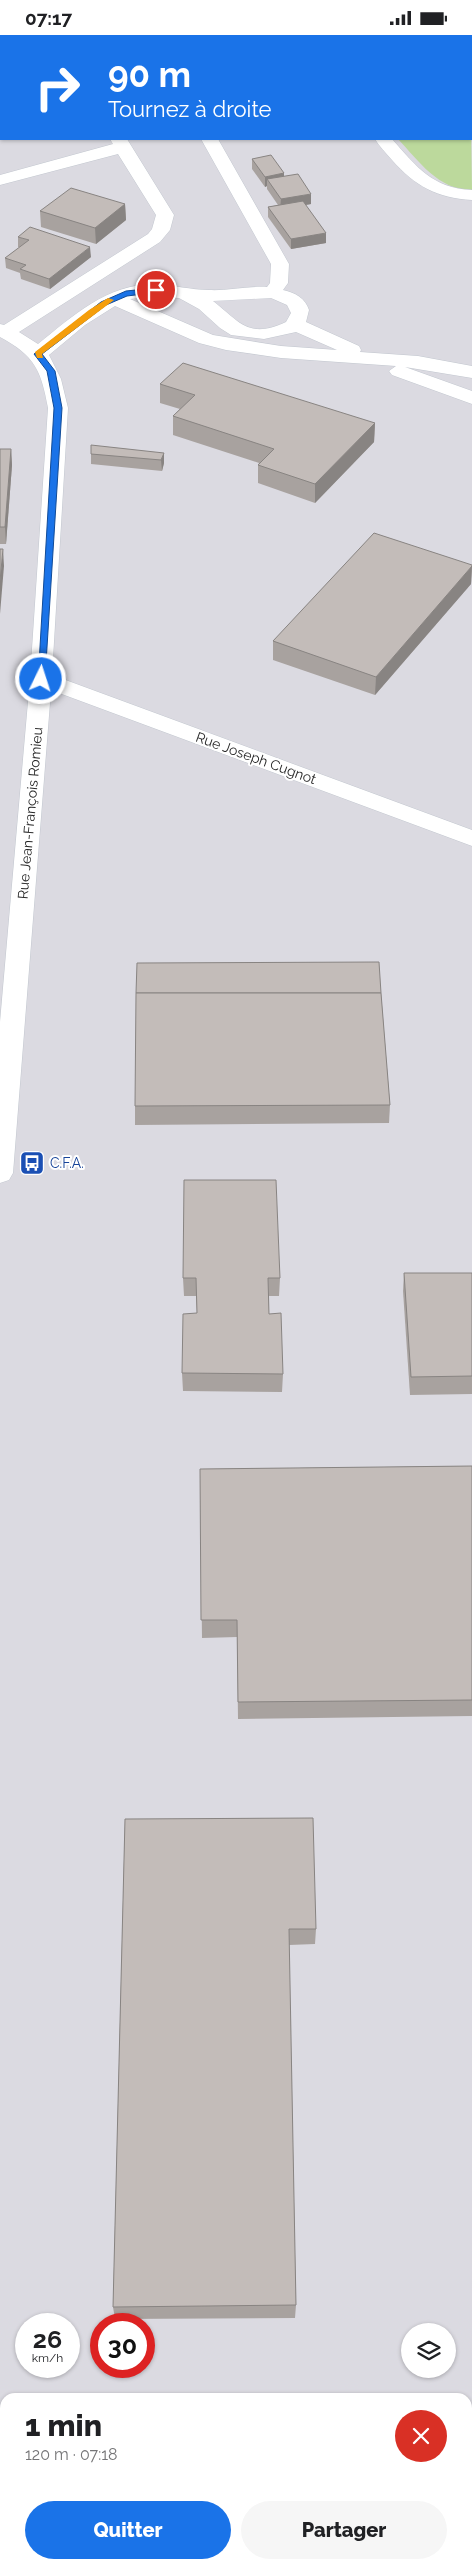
<!DOCTYPE html>
<html lang="fr">
<head>
<meta charset="utf-8">
<style>
  body { margin:0; font-family:Raleway,sans-serif; background:#f6f6f6; color:#202124; height:100vh; display:flex; flex-direction:column; font-size:19px; white-space:nowrap }
  * { box-sizing:border-box; margin:0 }
  p { font-size:16px; color:#757577 }
  .icon { flex:none; width:28px; height:28px; fill:none; stroke:currentColor; stroke-width:2; stroke-linecap:round; stroke-linejoin:round }
  .map { position:relative; flex:1; overflow:hidden }
  .drawer { position:absolute; left:0px; top:2358px; width:472px; height:176px; display:flex; flex-direction:column; background:#fff; border-radius:15px 15px 0 0; box-shadow:0 1px 4px #0004 }
  .drawer>* { flex:none }
  .hud { position:absolute; left:0px; top:0px; width:472px; height:105px; box-shadow:0 1px 4px #0004; background:#1a73e8; color:#fff; overflow:hidden }
  .fabs { position:absolute; left:401px; top:2288px; display:grid; gap:10px }
  .fabs a { display:grid; place-items:center; width:55px; height:55px; border-radius:50%; background:#fff; box-shadow:0 1px 4px #0004; font-size:25px }
  .speed { position:absolute; left:15px; top:2278px; display:flex; gap:10px; font-size:25px; font-weight:700; text-align:center }
  .speed>* { display:grid; place-content:center; width:65px; height:65px; border-radius:50%; background:#fff; box-shadow:0 1px 4px #0004; line-height:1 }
  .speed small { font-size:12px; font-weight:400 }
  .speed .limit { border:8px solid #d22; background:#fff; color:#111 }
  .pin { position:absolute; display:grid; place-items:center; width:42px; height:42px; color:#fff; margin:-21px; border:2px solid #fff; border-radius:50%; box-shadow:0 1px 5px #0007 }
  .me { position:absolute; width:55px; margin:-28px; rotate:4deg; stroke-linejoin:round; filter:drop-shadow(0 0 4px #0008) }
  .turn { display:flex; align-items:center; gap:18px; height:105px; padding:0 25px; font-size:22px }
  .turn .icon { width:65px; height:65px; stroke-width:2.5 }
  .turn b { display:block; font-size:35px; line-height:42px }
  .round { display:grid; place-items:center; flex:none; width:52px; height:52px; border-radius:26px; background:#f6f6f6 }
  .head { display:flex; align-items:center; justify-content:space-between; height:85px; padding:0 25px }
  h1 { font-size:30px; font-weight:800; line-height:38px }
  .primary-button { display:flex; gap:10px; margin-top:auto; padding:10px 25px }
  .primary-button a { flex:1; height:58px; border-radius:30px; background:#1a73e8; color:#fff; font-size:20px; font-weight:800; line-height:58px; text-align:center }
  .primary-button a+a { background:#f6f6f6; color:#202124 }
  .status { display:flex; justify-content:space-between; align-items:center; height:35px; padding:0 25px; background:#fff; direction:ltr }
  .status svg { height:14px; fill:currentColor }
  .map>svg:first-child { display:block }
</style>
</head>
<body>
<div class="status"><b>07:17</b><svg viewBox="0 0 49 12"><path d="M0 12V9h3v3zM5 12V6h3v6zM10 12V3h3v9zM15 12V0h3v12zM26 1h20v11H26zM47 4h2v5h-2z"/></svg></div>
<div class="map">
<svg width="472" height="2533" viewBox="0 0 472 2533">
  <rect width="100%" height="100%" fill="#e8dfda"/>
  <path fill="#dbdae1" fill-rule="evenodd" d="M31,0H472V2533H0V2L1,104H471V1H15ZM26,2289H69V2331H26ZM101,2289H144V2331H101ZM410,2296H448V2334H410ZM5,2362H468V2529H5Z"/>
  <path fill="#bcd99c" d="M471,92L472,155C438,155 419,126 398,104H471Z"/>
  <g fill="none" stroke-linecap="round" stroke-linejoin="round">
    <defs>
      <g id="minor">
        <path d="M294,0H310L311,1H295Z"/>
        <rect x="471" y="72" width="1" height="11"/>
        <path d="M110,104H127L174,180L170,195L160,207L19,297L38,309C73,281 107,249 155,249C173,250 191,255 209,255C228,256 247,251 267,252L270,248L271,229L201,104H218L289,229L288,248L283,255C296,258 305,263 309,275L306,287L359,311L361,315L360,317L418,321L472,331V343L405,332L472,356V369L392,340L389,336L396,331L281,323L226,315L199,308L115,271L85,290L49,320L61,344L68,373L52,640L472,795V811L51,655L13,1138L9,1145L0,1148V987L30,644L48,373C41,335 35,321 0,302V289L4,290L148,199L152,194L156,180L118,119L0,150V140L113,109ZM155,261L179,263L199,274L220,293L231,300L264,304L296,297L337,315L281,311L213,300L130,264ZM271,263L287,270L291,278L286,287C248,305 239,286 213,266Z"/>
        <path d="M375,104H392C417,132 432,153 472,155V165C437,163 415,151 392,125C386,118 379,111 375,104Z"/>
        <path d="M472,2437V2475L468,2476V2438Z"/>
        <rect x="0" y="2446" width="5" height="38"/>
      </g>
    </defs>
    <use href="#minor" stroke="#c2c7cf" stroke-width="1"/>
    <use href="#minor" fill="#fff" fill-rule="evenodd"/>
  </g>
  <g fill="#a8a29f">
    <path d="M252,124L284,138V141L311,169L306,170L326,208L291,214L268,182V172L278,170L267,154V151L265,152L252,134Z"/>
    <path d="M125,169L126,185L96,209L41,192L40,176Z"/>
    <path d="M18,202L91,222L50,254L21,244L20,238L6,233L5,223L20,212H18Z"/>
    <path d="M160,349L375,388L374,407L315,468L258,448V430L259,428L173,400V381L180,374L160,368Z"/>
    <path d="M0,414H11L12,430L6,509H0Z"/>
    <path d="M164,418V428L162,436L91,429V419Z"/>
    <path d="M472,530L471,549L375,660L273,625V606Z"/>
    <path d="M381,958L390,1070L389,1088L135,1090V1071Z"/>
    <path d="M404,1238H472V1359L410,1360L403,1256Z"/>
    <path d="M183,1243H280L279,1261H269V1279L283,1339L282,1357L183,1356L182,1338L197,1278L196,1261H184Z"/>
    <path d="M472,1431V1681L238,1684L237,1602L202,1603L200,1434Z"/>
    <path d="M125,1784L316,1894L315,1909L289,1910L296,2270L295,2283L115,2284L113,2272Z"/>
  </g>
  <g fill="#888482">
    <path d="M284,138V149L267,144V151L265,152V142Z"/>
    <path d="M311,159V169L280,174L281,164Z"/>
    <path d="M125,169L126,185L96,209L95,193Z"/>
    <path d="M326,198V208L291,214V204Z"/>
    <path d="M90,212L91,222L50,254L49,244Z"/>
    <path d="M375,388L374,407L315,468V449Z"/>
    <path d="M11,414L12,430L6,509L5,492Z"/>
    <path d="M164,418V428L162,436L161,425Z"/>
    <path d="M3,514L4,531L0,579V546Z"/>
    <path d="M472,531L471,549L375,660L376,642Z"/>
  </g>
  <g fill="#c3bcb9" stroke="#888482">
    <path d="M271,120L284,138L265,142L252,124Z"/>
    <path d="M298,139L311,159L281,164L267,144Z"/>
    <path d="M71,153L125,169L95,193L40,176Z"/>
    <path d="M303,166L326,198L291,204L268,172Z"/>
    <path d="M30,192L90,212L49,244L20,234L26,230L5,223L29,205L18,202Z"/>
    <path d="M183,328L375,388L315,449L258,430L274,414L173,381L195,360L160,349Z"/>
    <path d="M91,410L164,418L161,425L91,419Z"/>
    <path d="M0,414H11L5,492H0Z"/>
    <path d="M374,498L472,530V531L376,642L273,606Z"/>
    <path d="M0,514H3L0,546Z"/>
    <path d="M379,927L381,958H136L137,928Z"/>
    <path d="M136,958H381L390,1070L135,1071Z"/>
    <path d="M184,1145H276L280,1243H268L269,1279L281,1278L283,1339L182,1338L183,1279L197,1278L196,1243H183Z"/>
    <path d="M404,1238H472V1341L411,1342Z"/>
    <path d="M472,1431V1665L238,1667L237,1585H201L200,1434Z"/>
    <path d="M313,1783L316,1894H289L296,2270L113,2272L125,1784Z"/>
  </g>
  <path fill="#1a73e8" stroke="#114b97" d="M156,253L160,255L159,257L127,261L106,270L42,319L55,336L62,373L45,644L38,646L54,373L47,336L34,319L101,267L126,256Z"/>
  <path fill="#f59e0b" d="M108,263L114,265L42,319L43,323H37L35,317L89,275Z"/>
  <defs>
    <symbol id="bus-square" viewBox="-11 -11 22 22"><rect x="-9" y="-9" width="18" height="18" rx="4" fill="#1a4fb4" stroke="#fff"/><path d="M-5-6H5V4H4V6H2V4H-2V6H-4V4H-5ZM-3.5-4V0h7V-4ZM-3.5 1.2v1.5H-2V1.2ZM2 1.2v1.5H3.5V1.2Z" fill="#fff"/></symbol>
  </defs>
  <g fill-rule="evenodd">
    <use href="#bus-square" x="18" y="1114" width="28" height="28"/>
  </g>
  <g text-anchor="middle" stroke-width="4" stroke-linejoin="round" paint-order="stroke">
    <g font-size="14" fill="#272727" stroke="#fff">
      <text transform="translate(256 723) rotate(20)" y="5">Rue Joseph Cugnot</text>
      <text transform="translate(30 778) rotate(-85)" y="5">Rue Jean-François Romieu</text>
    </g>
    <g font-size="14" fill="#164399" stroke="#fff" text-anchor="start">
      <text x="50" y="1133">C.F.A.</text>
    </g>
  </g>
</svg>
<div class="fabs">
<a><svg class="icon" aria-label="layers" viewBox="0 0 24 24"><path d="M12 4l9 5-9 5-9-5zM3 14l9 5 9-5"/></svg></a>
</div>
<div class="speed"><div>26<small>km/h</small></div><div class="limit">30</div></div>
<div class="pin" style="left:156px;top:255px;background:#d93025"><svg class="icon" aria-label="arrive" viewBox="0 0 24 24"><path d="M6 21V4h12l-3 4 3 4H6"/></svg></div>
<svg class="me" style="left:41px;top:644px" viewBox="-20 -20 40 40"><circle r="17" fill="#1a73e8" stroke="#fff" stroke-width="3"/><path d="M0-11L8 9 0 5-8 9z" fill="#fff"/></svg>
<div class="hud">
<div class="turn"><svg class="icon" aria-label="right" viewBox="0 0 24 24"><path d="M7 20v-9h11M14 6l5 5-5 5"/></svg><div><b>90 m</b>Tournez à droite</div></div>
</div>
<section class="drawer">
<div class="head"><div><h1>1 min</h1><p>120 m · 07:18</p></div><a class="round" style="background:#d93025;color:#fff"><svg class="icon" aria-label="close" viewBox="0 0 24 24"><path d="M6 6l12 12M18 6L6 18"/></svg></a></div>
<div class="primary-button"><a>Quitter</a><a>Partager</a></div>
</section>
</div>
</body>
</html>
